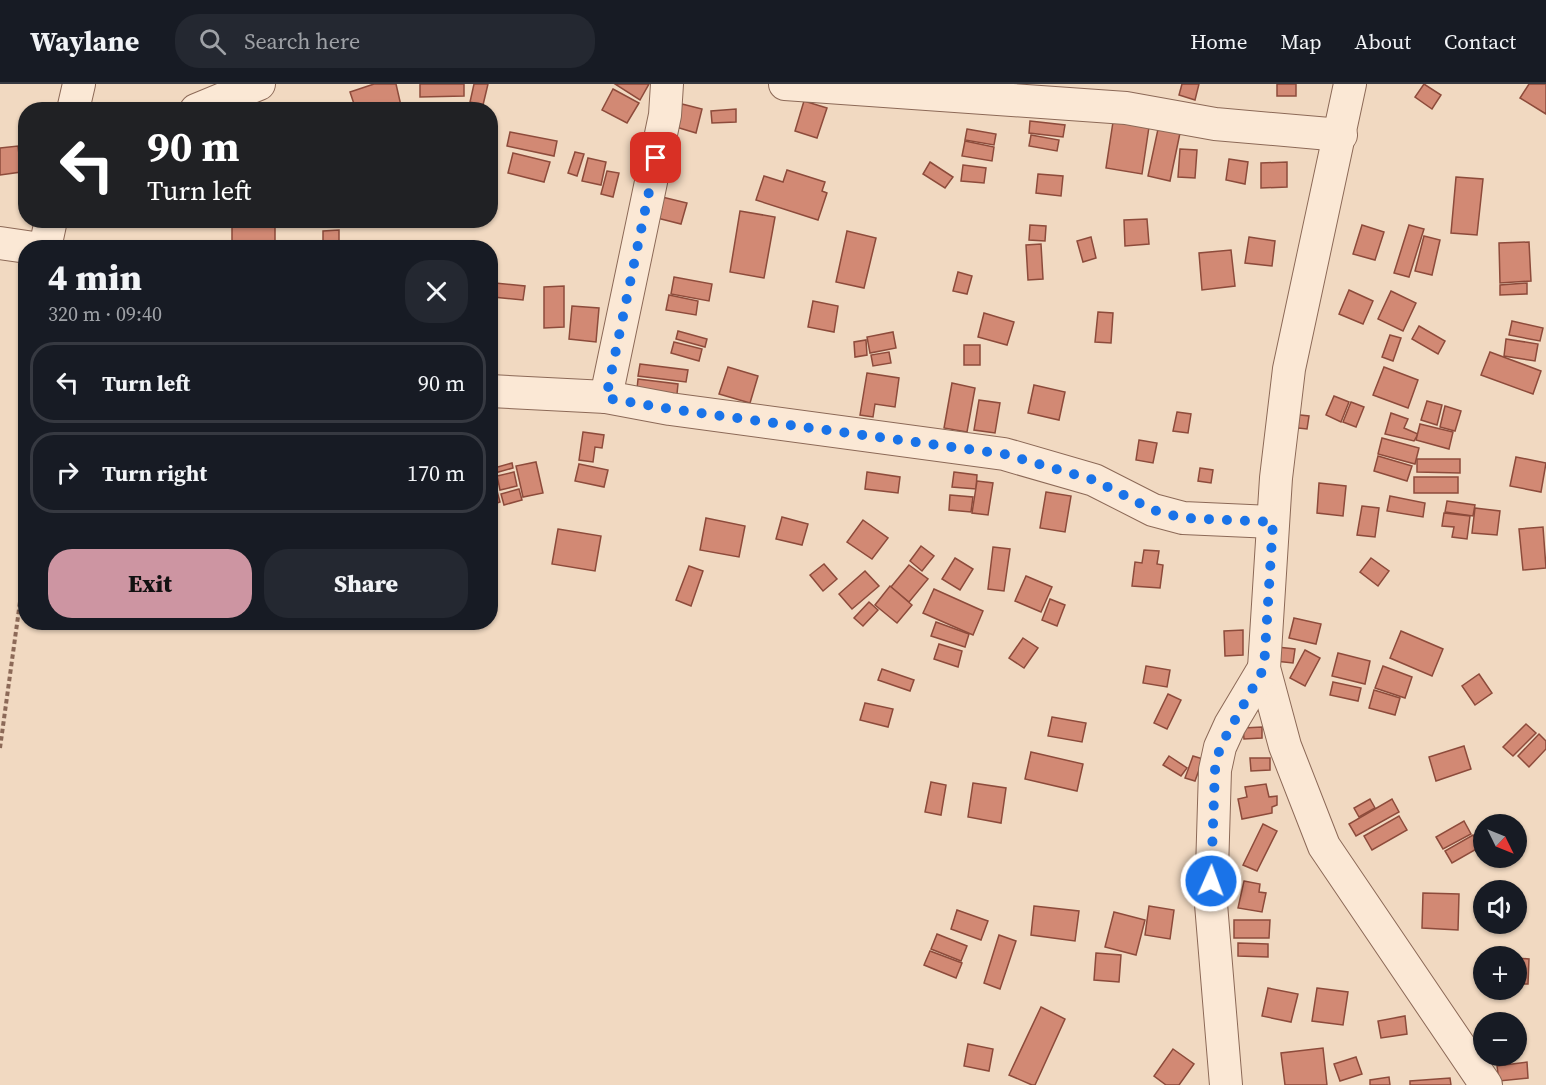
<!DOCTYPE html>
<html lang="en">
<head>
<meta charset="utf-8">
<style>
  body { margin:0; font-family:"Source Serif 4",serif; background:#242831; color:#f1f3f6; height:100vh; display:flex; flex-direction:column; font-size:22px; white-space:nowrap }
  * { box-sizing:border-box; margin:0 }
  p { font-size:20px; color:#9ea1a6 }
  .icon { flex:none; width:33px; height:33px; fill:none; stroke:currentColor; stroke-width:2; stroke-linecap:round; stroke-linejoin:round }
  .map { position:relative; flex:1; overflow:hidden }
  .sheet { position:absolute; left:18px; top:156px; width:480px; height:390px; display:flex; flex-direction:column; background:#171b24; border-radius:24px; box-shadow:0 2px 4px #0004 }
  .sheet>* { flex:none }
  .top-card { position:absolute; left:18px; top:18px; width:480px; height:126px; border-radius:24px; box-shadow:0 2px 4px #0004; background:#202124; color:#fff; overflow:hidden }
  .needle { width:39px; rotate:133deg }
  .buttons { position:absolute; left:1473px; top:730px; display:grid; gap:12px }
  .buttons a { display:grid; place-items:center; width:54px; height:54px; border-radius:50%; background:#171b24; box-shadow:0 2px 4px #0004; font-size:30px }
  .pin { position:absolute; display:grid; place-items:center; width:51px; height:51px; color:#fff; margin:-26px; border-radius:12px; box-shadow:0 3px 9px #0006 }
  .me { position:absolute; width:66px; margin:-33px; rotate:2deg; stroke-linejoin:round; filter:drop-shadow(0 0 4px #0008) }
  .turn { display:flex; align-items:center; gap:21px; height:126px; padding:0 30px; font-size:27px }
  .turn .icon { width:78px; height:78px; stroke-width:2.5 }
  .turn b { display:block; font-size:42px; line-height:51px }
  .round { display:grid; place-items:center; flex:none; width:63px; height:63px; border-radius:24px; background:#242831 }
  .head { display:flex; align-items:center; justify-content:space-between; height:102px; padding:0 30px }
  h1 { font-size:36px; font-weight:800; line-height:45px }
  .button { display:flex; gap:12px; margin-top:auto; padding:12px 30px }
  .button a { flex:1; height:69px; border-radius:24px; background:#cd95a2; color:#111; font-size:24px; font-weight:800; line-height:69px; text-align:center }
  .button a+a { background:#242831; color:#f1f3f6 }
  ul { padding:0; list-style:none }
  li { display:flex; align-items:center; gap:18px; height:81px; margin:0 12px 9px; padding:0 18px; border:3px solid #363941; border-radius:24px }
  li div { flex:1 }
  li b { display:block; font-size:22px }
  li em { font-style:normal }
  header { display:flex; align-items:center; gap:36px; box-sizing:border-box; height:84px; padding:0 30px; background:#171b24; border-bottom:2px solid #363941 }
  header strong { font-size:28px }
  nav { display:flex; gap:33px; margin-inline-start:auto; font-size:21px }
  .search { width:420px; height:54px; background:#242831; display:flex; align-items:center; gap:15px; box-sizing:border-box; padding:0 21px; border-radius:24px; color:#9ea1a6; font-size:22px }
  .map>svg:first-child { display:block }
</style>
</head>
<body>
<header>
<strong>Waylane</strong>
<div class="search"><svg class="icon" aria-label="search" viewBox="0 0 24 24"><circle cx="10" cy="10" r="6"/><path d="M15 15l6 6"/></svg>Search here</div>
<nav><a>Home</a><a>Map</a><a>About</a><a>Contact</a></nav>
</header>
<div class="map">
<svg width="1546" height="1001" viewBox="0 0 1546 1001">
  <rect width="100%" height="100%" fill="#f1d9c1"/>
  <g fill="#d28974" stroke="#8d4b3b" stroke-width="1.5">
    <path d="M374,0H396L402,26H356L350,8Z"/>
    <path d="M420,0H464V12L420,13Z"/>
    <path d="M474,0H488L483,21L470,18Z"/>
    <path d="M615,0H649L640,16Z"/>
    <path d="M1182,0H1199L1195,16L1179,11Z"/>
    <rect x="1277" y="0" width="19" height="12"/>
    <path d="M1424,0L1441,11L1432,25L1415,13Z"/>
    <path d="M1529,0H1546V30L1520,14Z"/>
    <path d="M613,5L639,19L627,39L602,26Z"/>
    <path d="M804,17L827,24L817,54L795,47Z"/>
    <path d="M682,20L702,25L696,49L676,43Z"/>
    <path d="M736,25V38L712,39L711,27Z"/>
    <path d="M1030,37L1065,41L1063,53L1029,49Z"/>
    <path d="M1113,38L1149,43L1142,90L1106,84Z"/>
    <path d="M967,45L996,50L994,61L965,56Z"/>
    <path d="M1158,45L1180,49L1170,97L1148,92Z"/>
    <path d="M510,48L557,57L554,72L507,62Z"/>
    <path d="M1031,51L1059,56L1057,67L1029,62Z"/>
    <path d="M965,57L994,63L992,77L962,72Z"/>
    <path d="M18,62L21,88L0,91V64Z"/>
    <path d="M1180,65L1197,66L1195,94L1178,93Z"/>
    <path d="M575,68L584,70L577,92L568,89Z"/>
    <path d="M513,69L550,78L544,98L508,89Z"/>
    <path d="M588,74L606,78L601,101L582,97Z"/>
    <path d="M1229,75L1248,78L1245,100L1226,96Z"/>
    <path d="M930,78L953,93L945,104L923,90Z"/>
    <path d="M1287,78V103L1261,104V79Z"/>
    <path d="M963,81L986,84L984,99L961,97Z"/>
    <path d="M787,86L825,98L822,107L827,109L818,136L756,116L764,92L783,98Z"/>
    <path d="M607,87L619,89L613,113L601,110Z"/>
    <path d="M1038,90L1063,92L1061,112L1036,109Z"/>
    <path d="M1456,93L1483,95L1477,151L1451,149Z"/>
    <path d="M658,112L687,119L681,140L653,133Z"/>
    <path d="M740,127L775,133L764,194L730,188Z"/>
    <path d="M1147,135L1149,160L1125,162L1124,136Z"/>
    <path d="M232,136H275V159L232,158Z"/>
    <path d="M1030,141L1046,142L1045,157L1029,156Z"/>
    <path d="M1362,141L1384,148L1375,176L1353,170Z"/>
    <path d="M1409,141L1424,145L1409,193L1394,189Z"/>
    <path d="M339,146V164H323V147Z"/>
    <path d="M847,147L876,154L864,204L836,198Z"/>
    <path d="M1424,152L1440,156L1432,191L1415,187Z"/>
    <path d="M1091,153L1096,174L1083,178L1077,157Z"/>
    <path d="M1249,153L1275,157L1272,182L1245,179Z"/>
    <path d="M1529,158L1531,197L1500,199L1499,159Z"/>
    <path d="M1041,160L1043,195L1028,196L1026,161Z"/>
    <path d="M1231,166L1235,202L1202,206L1199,169Z"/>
    <path d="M958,188L972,192L967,210L953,207Z"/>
    <path d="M674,193L712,200L709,217L671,210Z"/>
    <path d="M495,199L525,202L523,216L493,213Z"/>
    <path d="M1527,199V210L1500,211V201Z"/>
    <path d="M564,202V243L544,244V203Z"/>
    <path d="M1349,206L1373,217L1363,240L1339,230Z"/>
    <path d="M1391,207L1416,219L1403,247L1378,235Z"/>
    <path d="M669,211L698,217L696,231L666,226Z"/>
    <path d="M813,217L838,222L834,248L808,243Z"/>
    <path d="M572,222L599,224L596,258L569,255Z"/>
    <path d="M1098,228L1113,229L1111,259L1095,258Z"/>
    <path d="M984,229L1014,238L1007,261L978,253Z"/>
    <path d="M1512,237L1543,244L1540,257L1509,251Z"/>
    <path d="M1419,242L1445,257L1438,270L1412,255Z"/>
    <path d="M678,247L707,255L705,263L676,255Z"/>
    <path d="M893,248L896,264L870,269L867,253Z"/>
    <path d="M1390,251L1401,254L1393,277L1382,273Z"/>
    <path d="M1506,255L1538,260L1535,277L1504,272Z"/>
    <path d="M866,256L867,271L855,273L854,258Z"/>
    <path d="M674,258L702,265L699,277L671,269Z"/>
    <rect x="964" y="261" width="16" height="20"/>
    <path d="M889,268L891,279L873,282L871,271Z"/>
    <path d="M1490,268L1541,287L1533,310L1481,291Z"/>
    <path d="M640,280L688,286L686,298L638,292Z"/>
    <path d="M728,283L758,292L750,319L719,310Z"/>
    <path d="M1384,283L1418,296L1408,324L1373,311Z"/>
    <path d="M867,289L899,294L895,323L875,320L873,333L860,331Z"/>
    <path d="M638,295L678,300L677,310L637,305Z"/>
    <path d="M952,299L975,304L967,348L944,344Z"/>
    <path d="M1034,301L1065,308L1059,336L1028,329Z"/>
    <path d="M1334,312L1349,318L1341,338L1326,331Z"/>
    <path d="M979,316L1000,319L995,349L974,346Z"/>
    <path d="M1427,317L1442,321L1437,341L1421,336Z"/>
    <path d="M1351,318L1364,323L1356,343L1343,338Z"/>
    <path d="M1445,322L1461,327L1455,347L1440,343Z"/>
    <path d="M1177,328L1191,330L1188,349L1173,347Z"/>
    <path d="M1391,329L1408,335L1404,344L1418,350L1414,357L1385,350Z"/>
    <path d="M1291,330L1309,332L1307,345L1289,343Z"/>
    <path d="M1420,340L1453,348L1449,365L1416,356Z"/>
    <path d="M490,346H493L497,368L490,369Z"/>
    <path d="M583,348L604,351L602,364L595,363L593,378L579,376Z"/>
    <path d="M1382,354L1419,364L1415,380L1378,370Z"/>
    <path d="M1139,356L1157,359L1153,379L1136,376Z"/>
    <path d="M1378,372L1412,382L1407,397L1374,387Z"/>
    <path d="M1516,373L1546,379L1541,408L1510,402Z"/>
    <path d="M1417,375H1460V389L1417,388Z"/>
    <path d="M536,378L543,409L523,413L516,382Z"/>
    <path d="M512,379L513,384L495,389L494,384Z"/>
    <path d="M579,380L608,386L604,403L575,397Z"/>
    <path d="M1200,384L1213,386L1211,399L1198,397Z"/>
    <path d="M492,388L500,418L491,421L490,389Z"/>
    <path d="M514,388L517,402L500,406L497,392Z"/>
    <path d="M867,388L900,393L898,409L865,405Z"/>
    <path d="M954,388L977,391L976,405L952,403Z"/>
    <rect x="1414" y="393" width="44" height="16"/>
    <path d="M977,397L993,399L988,431L972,429Z"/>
    <path d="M1319,399L1346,402L1343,432L1317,429Z"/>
    <path d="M519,405L522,416L504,421L501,410Z"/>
    <path d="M1046,408L1071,412L1065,448L1040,444Z"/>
    <path d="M950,411L973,413L971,428L949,426Z"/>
    <path d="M1390,412L1425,419L1423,433L1387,427Z"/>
    <path d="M1447,417L1475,421L1473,432L1445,428Z"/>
    <path d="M1362,422L1379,424L1375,453L1357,451Z"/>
    <path d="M1475,424L1500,427L1497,451L1472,449Z"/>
    <path d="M1444,429L1470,432L1467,455L1452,453L1454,443L1442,442Z"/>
    <path d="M782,433L808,440L802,461L776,455Z"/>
    <path d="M706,434L745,442L739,473L700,466Z"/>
    <path d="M863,436L888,454L872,475L847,458Z"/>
    <path d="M1543,443L1546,484L1523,486L1519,445Z"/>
    <path d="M558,445L601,452L595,487L552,480Z"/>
    <path d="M921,462L934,472L922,487L910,477Z"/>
    <path d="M993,463L1010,465L1004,507L988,505Z"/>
    <path d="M1144,466L1159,467L1157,480L1163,481L1160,504L1132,502L1135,478L1142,479Z"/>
    <path d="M955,474L973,485L960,506L942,495Z"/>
    <path d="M1371,474L1389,487L1378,502L1360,488Z"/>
    <path d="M824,480L837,495L823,507L810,491Z"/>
    <path d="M909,481L928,495L909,518L891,503Z"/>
    <path d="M689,482L703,487L691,522L676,516Z"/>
    <path d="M865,487L879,502L852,525L839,510Z"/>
    <path d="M1026,492L1052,503L1041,528L1015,517Z"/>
    <path d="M890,502L912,521L897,539L875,521Z"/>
    <path d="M934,505L983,527L973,551L923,529Z"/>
    <path d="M1050,515L1065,521L1057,542L1042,536Z"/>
    <path d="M869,518L878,526L863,542L854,534Z"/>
    <path d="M1294,534L1321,540L1316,560L1289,554Z"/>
    <path d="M936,538L969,550L965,563L931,552Z"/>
    <path d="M1243,546V571L1225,572L1224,547Z"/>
    <path d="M1401,547L1443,565L1432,592L1390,574Z"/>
    <path d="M1023,554L1038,564L1024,584L1009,574Z"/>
    <path d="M939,560L962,567L958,583L934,575Z"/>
    <path d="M1277,563L1295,565L1293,579L1275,577Z"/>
    <path d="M1305,566L1320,574L1305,602L1290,594Z"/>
    <path d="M1338,569L1370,577L1365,600L1332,592Z"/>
    <path d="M1146,582L1170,586L1167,603L1143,599Z"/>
    <path d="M1383,582L1412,593L1405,614L1375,604Z"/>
    <path d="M882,585L914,596L910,607L878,596Z"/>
    <path d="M1479,590L1492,609L1475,621L1462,602Z"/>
    <path d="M1333,598L1361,604L1358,617L1330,611Z"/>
    <path d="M1374,606L1400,614L1395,631L1369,624Z"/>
    <path d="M1168,610L1181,616L1167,645L1154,639Z"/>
    <path d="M865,619L893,625L888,643L860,636Z"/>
    <path d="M1052,633L1086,639L1082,658L1048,652Z"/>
    <path d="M1526,640L1536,649L1513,672L1503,663Z"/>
    <path d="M1262,643V654L1244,655L1243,644Z"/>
    <path d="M1539,650L1546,657V665L1529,683L1518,672Z"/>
    <path d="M1464,662L1471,685L1436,697L1429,673Z"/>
    <path d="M1031,668L1083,680L1077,707L1025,695Z"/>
    <path d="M1169,672L1187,684L1181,692L1163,681Z"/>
    <path d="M1193,672L1203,675L1195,697L1185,694Z"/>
    <path d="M1250,674H1270V686L1251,687Z"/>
    <path d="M931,698L946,701L941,731L925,728Z"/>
    <path d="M973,699L1006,704L1001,739L968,733Z"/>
    <path d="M1266,700L1269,713L1277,712V721L1272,723V729L1242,735L1238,715L1247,713L1245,703Z"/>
    <path d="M1370,715L1375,724L1359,733L1354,724Z"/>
    <path d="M1392,715L1399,728L1356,752L1349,740Z"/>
    <path d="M1399,732L1407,746L1372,766L1364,752Z"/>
    <path d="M1464,737L1471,750L1443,765L1436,753Z"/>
    <path d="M1263,740L1277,747L1257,787L1243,781Z"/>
    <path d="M1473,751L1480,763L1452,779L1445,767Z"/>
    <path d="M1244,797L1260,800L1259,808L1266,809L1262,828L1238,824Z"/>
    <path d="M1423,809L1459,810L1458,846L1422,844Z"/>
    <path d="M1034,822L1079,827L1075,857L1031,851Z"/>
    <path d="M1149,822L1174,826L1170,855L1145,851Z"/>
    <path d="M957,826L988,837L981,856L951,845Z"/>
    <path d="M1114,828L1145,836L1136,871L1105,863Z"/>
    <path d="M1234,836H1270L1269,854H1234Z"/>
    <path d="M937,850L967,862L961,877L931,865Z"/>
    <path d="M999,851L1016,857L1000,905L984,899Z"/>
    <path d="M1238,859L1268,860V873L1238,872Z"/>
    <path d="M930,867L962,879L956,894L924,881Z"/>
    <path d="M1096,869L1121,871L1119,898L1094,896Z"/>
    <path d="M1516,874L1529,875L1528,900H1516Z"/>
    <path d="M1268,904L1298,910L1291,938L1262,932Z"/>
    <path d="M1317,904L1348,908L1343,941L1312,937Z"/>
    <path d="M1041,923L1065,935L1035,1001H1032L1009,991Z"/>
    <path d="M1405,932L1407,950L1381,954L1378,937Z"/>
    <path d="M968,960L993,965L989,987L964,982Z"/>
    <path d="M1323,964L1327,1001H1285L1281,969Z"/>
    <path d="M1173,965L1194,980L1179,1001H1166L1154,992Z"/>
    <path d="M1356,973L1362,990L1340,997L1334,980Z"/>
    <path d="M1527,978L1528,994L1499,997L1497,982Z"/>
    <path d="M1389,993L1390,1001H1370V996Z"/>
    <path d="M1450,994L1451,1001H1410V997Z"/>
  </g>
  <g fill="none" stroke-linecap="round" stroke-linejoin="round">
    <defs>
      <g id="minor">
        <path d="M785,0L1126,24L1215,40L1341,51"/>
        <path d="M1350,0L1289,285L1276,394L1264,584L1285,662L1324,762L1486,1001"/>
        <path d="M73,26L79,0"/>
        <path d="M196,26L259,0"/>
        <path d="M0,159L34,164"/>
        <path d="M45,164L51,136"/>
        <path d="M490,307L606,313L670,325L1004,370L1094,396L1153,426L1183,434L1273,438"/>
        <path d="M606,313L665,31L667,0"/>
        <path d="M1226,1001L1211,820L1215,686L1220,663L1230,641L1264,584"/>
      </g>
    </defs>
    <use href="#minor" stroke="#8c6957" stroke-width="34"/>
    <path stroke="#8c6957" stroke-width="4" stroke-dasharray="4.5 3" stroke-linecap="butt" d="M0,664L26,474"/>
    <use href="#minor" stroke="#fbe8d5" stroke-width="32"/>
  </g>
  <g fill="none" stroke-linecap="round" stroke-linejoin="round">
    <path stroke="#1a73e8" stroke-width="10" stroke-dasharray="0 18" d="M656,74L606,314L670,325L1004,370L1094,396L1153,426L1183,434L1273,438L1264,584L1220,663L1215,686L1211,797"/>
  </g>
</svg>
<div class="buttons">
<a><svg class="needle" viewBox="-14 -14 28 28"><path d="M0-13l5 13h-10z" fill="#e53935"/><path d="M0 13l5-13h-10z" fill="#9ea1a6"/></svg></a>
<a><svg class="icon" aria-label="sound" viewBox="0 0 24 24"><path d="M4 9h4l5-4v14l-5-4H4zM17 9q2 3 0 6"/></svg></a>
<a>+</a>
<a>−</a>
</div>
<div class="pin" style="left:656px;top:74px;background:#d93025"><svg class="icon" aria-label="arrive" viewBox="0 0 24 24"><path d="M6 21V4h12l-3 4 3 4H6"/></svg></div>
<svg class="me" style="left:1211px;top:797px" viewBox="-20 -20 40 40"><circle r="17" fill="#1a73e8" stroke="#fff" stroke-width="3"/><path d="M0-11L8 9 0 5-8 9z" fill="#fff"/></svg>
<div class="top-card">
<div class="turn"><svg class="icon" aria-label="left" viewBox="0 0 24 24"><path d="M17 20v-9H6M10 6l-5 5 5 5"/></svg><div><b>90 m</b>Turn left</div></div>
</div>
<section class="sheet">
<div class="head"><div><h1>4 min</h1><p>320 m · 09:40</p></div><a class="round"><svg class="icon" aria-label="close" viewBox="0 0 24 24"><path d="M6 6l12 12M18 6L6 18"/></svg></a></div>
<ul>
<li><svg class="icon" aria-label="left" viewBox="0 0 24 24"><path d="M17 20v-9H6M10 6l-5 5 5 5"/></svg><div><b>Turn left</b></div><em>90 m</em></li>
<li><svg class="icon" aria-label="right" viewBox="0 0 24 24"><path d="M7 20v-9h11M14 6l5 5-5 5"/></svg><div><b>Turn right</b></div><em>170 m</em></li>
</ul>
<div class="button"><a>Exit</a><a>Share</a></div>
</section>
</div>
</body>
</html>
